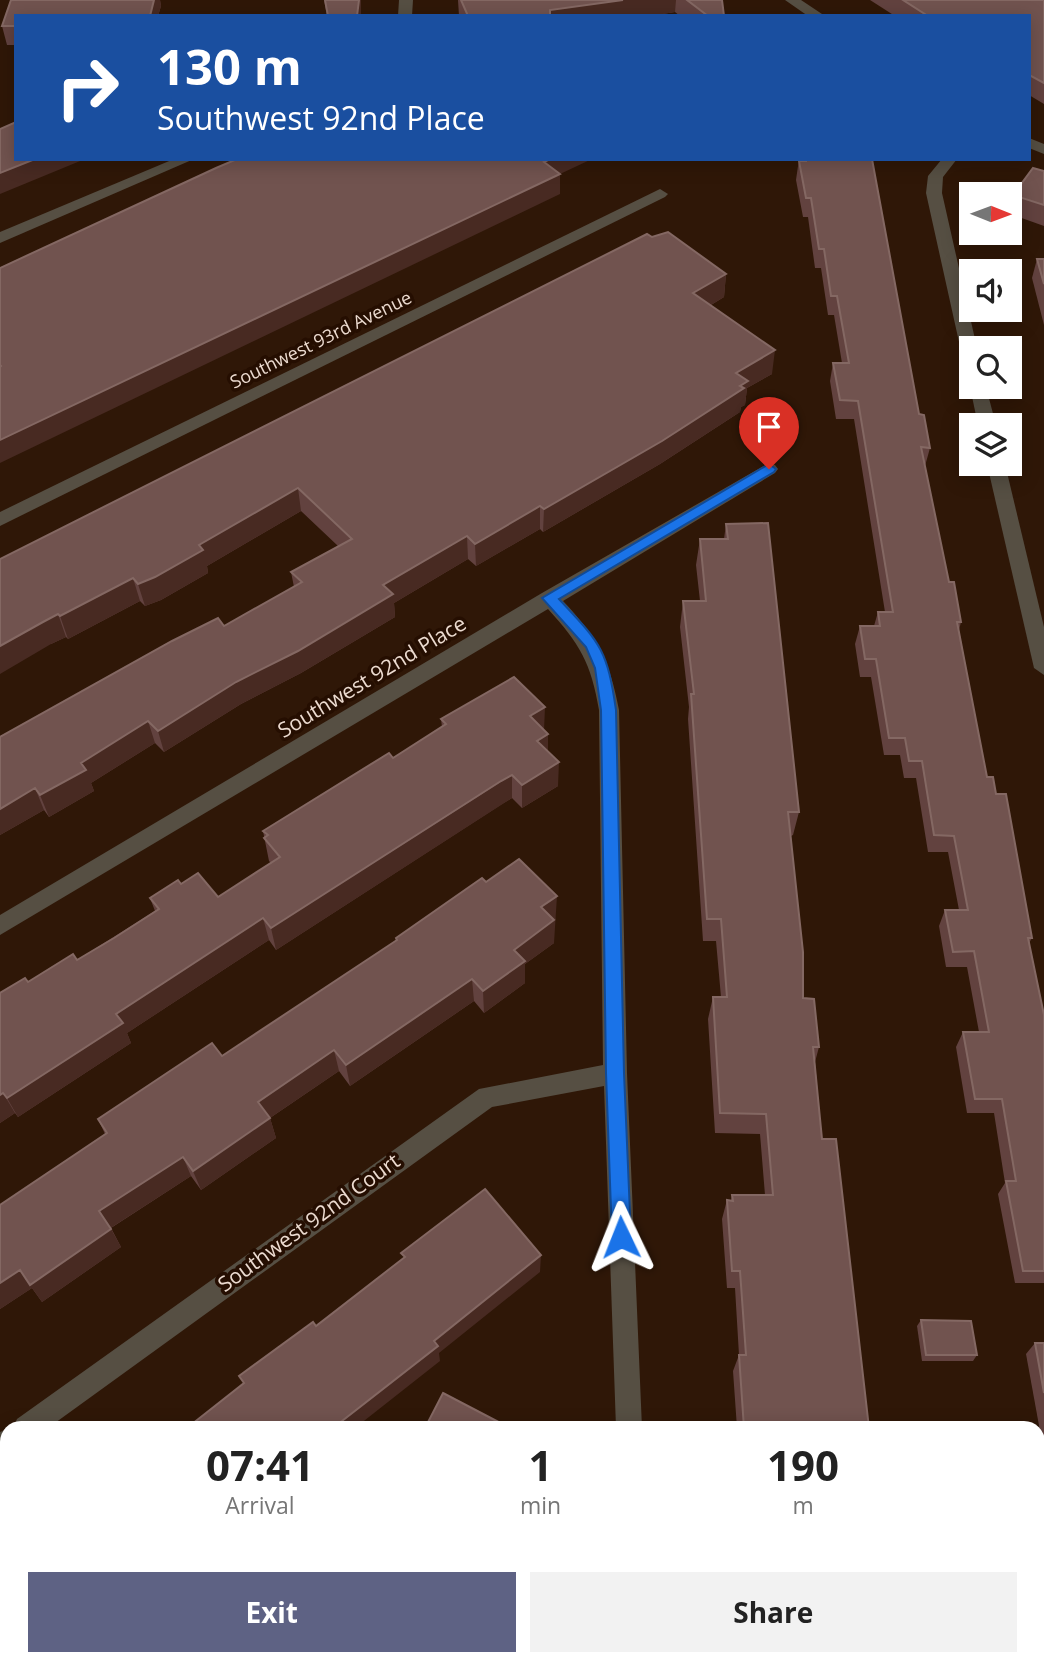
<!DOCTYPE html>
<html lang="en">
<head>
<meta charset="utf-8">
<style>
  body { margin:0; font-family:"Open Sans",sans-serif; background:#f2f2f2; color:#222; height:100vh; display:flex; flex-direction:column; font-size:26px; white-space:nowrap }
  * { box-sizing:border-box; margin:0 }
  p { font-size:23px; color:#767676 }
  .icon { flex:none; width:38px; height:38px; fill:none; stroke:currentColor; stroke-width:2; stroke-linecap:round; stroke-linejoin:round }
  .map { position:relative; flex:1; overflow:hidden }
  .side { position:absolute; left:0px; top:1421px; width:1045px; height:245px; display:flex; flex-direction:column; background:#fff; border-radius:21px 21px 0 0; box-shadow:0 4px 18px #0003 }
  .side>* { flex:none }
  .banner { position:absolute; left:14px; top:14px; width:1017px; height:147px; border-radius:0px; box-shadow:0 4px 18px #0003; background:#1a4fa0; color:#fff; overflow:hidden }
  .needle { width:46px; rotate:91deg }
  .fabs { position:absolute; left:959px; top:182px; display:grid; gap:14px }
  .fabs a { display:grid; place-items:center; width:63px; height:63px; border-radius:0px; background:#fff; box-shadow:0 4px 18px #0003; font-size:35px }
  .pin { position:absolute; display:grid; place-items:center; width:60px; height:60px; color:#fff; margin:-72px -30px; border-radius:50% 50% 50% 0; rotate:-45deg; box-shadow:0 0 7px #0007 }
  .pin .icon { rotate:45deg }
  .me { position:absolute; width:77px; margin:-38px; rotate:358deg; stroke-linejoin:round; filter:drop-shadow(0 0 5px #0008) }
  .turn { display:flex; align-items:center; gap:24px; height:147px; padding:0 28px; font-size:32px }
  .turn .icon { width:91px; height:91px; stroke-width:2.5 }
  .turn b { display:block; font-size:49px; line-height:60px }
  .eta { display:flex; justify-content:space-evenly; align-items:center; height:119px; text-align:center }
  .eta b { font-size:42px; font-weight:700; line-height:49px }
  .button { display:flex; gap:14px; margin-top:auto; padding:14px 28px }
  .button a { flex:1; height:80px; border-radius:0px; background:#5e6284; color:#fff; font-size:28px; font-weight:700; line-height:80px; text-align:center }
  .button a+a { background:#f2f2f2; color:#222 }
  .map>svg:first-child { display:block }
</style>
</head>
<body>
<div class="map">
<svg width="1044" height="1666" viewBox="0 0 1044 1666">
  <rect width="100%" height="100%" fill="#2f1707"/>
  <g fill="none" stroke-linecap="round" stroke-linejoin="round">
    <g fill="#564f43" fill-rule="evenodd">
      <path d="M399,0H413L412,16H398Z"/>
      <path d="M785,0H801L825,16H808Z"/>
      <path d="M1029,138L1044,144V154L1029,148Z"/>
      <path d="M174,159H194L0,243V232Z"/>
      <path d="M942,159H957L943,177L942,193L977,348H971V365L963,360L926,193L928,176Z"/>
      <path d="M660,189L668,194L665,197L0,526V512Z"/>
      <path d="M971,384V387H986L996,425H978L970,387Z"/>
      <path d="M769,463L775,465L778,469L775,473L563,601C597,637 610,661 619,710L627,1073L642,1428H616L604,1086L492,1107L48,1428H13L17,1419L479,1089L603,1065L599,710C591,663 580,644 548,609L0,935V915L542,593Z"/>
      <path d="M987,464H1005L1044,627V675L1034,668Z"/>
      <path d="M7,1429V1457L0,1460V1432Z"/>
      <rect x="624" y="1659" width="28" height="7"/>
    </g>
  </g>
  <g fill="#62423f">
    <path d="M11,0H160L161,6L158,16H16V45H7L2,26Z"/>
    <path d="M324,0H361V16H327Z"/>
    <path d="M458,0H722L724,16H680L675,12L650,16H459Z"/>
    <path d="M870,0H1044V104L1029,95V16H895Z"/>
    <path d="M799,159H872L919,414L930,448L925,466H924L949,582L961,622L959,630L987,777L996,794L1032,938L1029,943L1044,1015V1283H1015L998,1194L1005,1183L994,1113H967L956,1047L963,1032H979L967,967H946L939,926L945,910H959L948,852H928L916,778H904L900,755H884L871,677H860L855,644L860,626H874L878,612H885L854,419H836L830,381L833,363H842L834,315H828L821,268H815L808,217H803L796,180Z"/>
    <path d="M1044,171V226L1010,214V206L1013,195Z"/>
    <path d="M652,237L726,274L724,297L711,305L772,374L747,388L745,405L741,407L740,412L660,464L543,532L540,529L476,566L468,559L394,603L395,617L301,673L241,704L164,752L155,743L91,783L94,791L49,817L44,810L0,835V737L224,626L294,587L291,572L338,546L301,511L207,566L208,573L161,600L145,606L140,601L68,639L66,637L51,644L0,559Z"/>
    <path d="M1037,259H1044V325L1032,278Z"/>
    <path d="M726,524L799,812L793,835L791,836L803,998L819,1047L815,1062L822,1139L869,1428H737L733,1371L739,1355L735,1288H727L722,1219L727,1200H731L732,1195H765L760,1134L715,1133L708,1019L713,997H721L716,941H703L688,719L689,707L680,627L683,601H700L696,565L700,539H724Z"/>
    <path d="M441,719L544,730L548,734V752L558,786L522,808L512,798L502,804L276,950L269,940L127,1033L131,1043L18,1117L15,1113L0,1123V993L28,982L77,960L155,911L150,898L181,884L218,897L271,863L269,861L263,831L393,758L442,727Z"/>
    <path d="M486,882L556,919L554,920V943L525,964V983L484,1013L474,1001L350,1086L339,1071L270,1118L276,1138L201,1190L191,1176L111,1228L121,1247L42,1302L32,1288L0,1309V1205L105,1134L98,1119L222,1056L396,941V938Z"/>
    <path d="M921,1320L977,1355L973,1361H922L917,1326Z"/>
    <path d="M1035,1343H1044V1453L1026,1354Z"/>
    <path d="M1038,1588H1044V1666H1031L1030,1659H1038Z"/>
    <path d="M788,1659H880L881,1666H789Z"/>
  </g>
  <g fill="#482a22">
    <path d="M154,0H160L161,6L158,16H150Z"/>
    <path d="M359,0H361V16H357Z"/>
    <path d="M623,0H676L675,12L650,16H550V10Z"/>
    <path d="M35,159H85L0,194V173Z"/>
    <path d="M550,159H592L560,174V194L0,463V440Z"/>
    <path d="M726,274L724,297L691,317L693,293Z"/>
    <path d="M775,350L772,374L747,388L745,405L741,407L740,412L660,464L543,532L544,509L736,373Z"/>
    <path d="M298,488L301,511L207,566L208,573L161,600L145,606L138,584L199,545Z"/>
    <path d="M540,506V529L476,566L475,544Z"/>
    <path d="M467,536L468,559L394,603L395,617L301,673L241,704L164,752L158,731L383,585Z"/>
    <path d="M133,578L140,601L68,639L60,616Z"/>
    <path d="M58,614L66,637L51,644L0,674V646L43,622Z"/>
    <path d="M545,707L544,731L530,716Z"/>
    <path d="M148,721L155,743L91,783L94,791L49,817L40,795L81,763Z"/>
    <path d="M548,734V758L537,741Z"/>
    <path d="M559,762L558,786L522,808V785Z"/>
    <path d="M512,775V798L276,950L271,928Z"/>
    <path d="M35,788L44,810L0,835V809Z"/>
    <path d="M557,896L554,943L525,964V983L484,1013L483,991L514,950L541,907Z"/>
    <path d="M263,918L269,940L127,1033L131,1043L18,1117L7,1098L116,1014Z"/>
    <path d="M472,979L474,1001L350,1086L346,1065Z"/>
    <path d="M334,1050L339,1071L264,1122L258,1102Z"/>
    <path d="M3,1093L15,1113L0,1123V1095Z"/>
    <path d="M270,1118L276,1138L201,1190L193,1171Z"/>
    <path d="M183,1157L191,1176L109,1229L99,1211Z"/>
    <path d="M111,1229L121,1247L42,1302L32,1288L0,1309V1283L20,1270Z"/>
    <path d="M541,1255L540,1272L439,1353L440,1361L355,1428H333L434,1341Z"/>
    <path d="M35,1659H59L50,1666H26Z"/>
  </g>
  <g fill="#71534f" stroke="#846863" stroke-width="2">
    <path d="M11,0H154L150,16H16V26H2Z"/>
    <path d="M325,0H359L357,16H328Z"/>
    <path d="M461,0H623L550,10V16H468Z"/>
    <path d="M687,0H722L724,16H708Z"/>
    <path d="M903,0H1044V83L1029,75V16H928Z"/>
    <path d="M16,122V159H35L0,173V129Z"/>
    <path d="M237,159H550L544,162L560,174L0,440V367L1,366L0,365V268L216,168Z"/>
    <path d="M806,159H872L919,414L924,415L930,448L921,447L949,582H954L961,622H957L987,777H993L996,794H1006L1032,938H1028L1044,1015V1271H1023L1006,1181H1016L1002,1099H975L963,1032H989L974,951L953,952L945,910H968L954,836L934,835L922,761H909L905,738H889L876,659H865L860,626H880L878,612H893L858,401L840,400L833,363H849L837,296H831L824,249H819L811,198H806L799,161H806Z"/>
    <path d="M1033,168L1044,171V205L1013,195Z"/>
    <path d="M668,232L726,274L693,293L775,350L736,373L748,381L740,386L744,388L662,441L544,509L540,506L475,544L467,536L383,585L393,594L298,651L236,682L158,731L148,721L81,763L86,770L40,795L35,788L0,809V737L172,641L218,618L224,626L302,582L291,572L352,539L298,488L199,545L203,550L155,577L138,584L133,578L60,616L58,614L43,622L0,646V559L647,234L652,237Z"/>
    <path d="M1037,259H1044V284Z"/>
    <path d="M768,523L799,812H788L803,952V998L814,999L819,1047H813L822,1139H836L869,1428H744L739,1355H746L740,1271H732L727,1200L733,1201L732,1195H773L766,1114L720,1113L713,997H727L721,919H707L691,694H694L683,601H706L700,539H728L726,524Z"/>
    <path d="M514,677L545,707L530,716L548,734L537,741L559,762L522,785L512,775L501,781L271,928L263,918L116,1014L123,1023L7,1098L3,1093L0,1095V993L25,978L28,982L73,954L77,960L114,938L159,909L150,898L178,880L181,884L198,873L218,897L280,857L264,838L268,835L263,831L389,753L393,758L446,724L441,719Z"/>
    <path d="M519,859L557,896L541,907L554,920L514,950L525,961L483,991L472,979L346,1065L334,1050L258,1102L270,1118L193,1171L183,1157L99,1211L111,1229L30,1285L20,1270L0,1283V1205L107,1133L98,1119L212,1043L222,1056L397,940L396,938L482,878L486,882Z"/>
    <path d="M485,1189L541,1255L434,1341L438,1346L333,1428H187L244,1383L239,1376L313,1322L316,1326L405,1257L401,1253Z"/>
    <path d="M921,1320L971,1321L977,1355H926Z"/>
    <path d="M1035,1343H1044V1393Z"/>
    <path d="M443,1393L510,1428H425Z"/>
    <path d="M7,1558V1659H35L26,1666H0V1563Z"/>
    <rect x="1038" y="1588" width="6" height="60"/>
    <path d="M797,1659H880L881,1666H797Z"/>
  </g>
  <path fill="#1a73e8" stroke="#114b97" stroke-width="2" d="M769,464L776,469L774,472L559,599C600,643 607,648 616,710L624,1073L631,1237L628,1243L621,1246L615,1243L612,1237L606,1073L601,710L595,668L586,647L542,598Z"/>
  <g text-anchor="middle" stroke-width="7" stroke-linejoin="round" paint-order="stroke">
    <g font-size="18" fill="#ecdbd0" stroke="#250e01">
      <text transform="translate(321 340) rotate(-26)" y="6">Southwest 93rd Avenue</text>
    </g>
    <g font-size="21" fill="#ecdbd0" stroke="#250e01">
      <text transform="translate(372 677) rotate(-31)" y="7">Southwest 92nd Place</text>
      <text transform="translate(309 1223) rotate(-36)" y="7">Southwest 92nd Court</text>
    </g>
  </g>
</svg>
<div class="fabs">
<a><svg class="needle" viewBox="-14 -14 28 28"><path d="M0-13l5 13h-10z" fill="#e53935"/><path d="M0 13l5-13h-10z" fill="#767676"/></svg></a>
<a><svg class="icon" aria-label="sound" viewBox="0 0 24 24"><path d="M4 9h4l5-4v14l-5-4H4zM17 9q2 3 0 6"/></svg></a>
<a><svg class="icon" aria-label="search" viewBox="0 0 24 24"><circle cx="10" cy="10" r="6"/><path d="M15 15l6 6"/></svg></a>
<a><svg class="icon" aria-label="layers" viewBox="0 0 24 24"><path d="M12 4l9 5-9 5-9-5zM3 14l9 5 9-5"/></svg></a>
</div>
<div class="pin" style="left:769px;top:469px;background:#d93025"><svg class="icon" aria-label="arrive" viewBox="0 0 24 24"><path d="M6 21V4h12l-3 4 3 4H6"/></svg></div>
<svg class="me" style="left:621px;top:1237px" viewBox="-20 -20 40 40"><path d="M0-17L14 15 0 8-14 15z" fill="#1a73e8" stroke="#fff" stroke-width="4"/></svg>
<div class="banner">
<div class="turn"><svg class="icon" aria-label="right" viewBox="0 0 24 24"><path d="M7 20v-9h11M14 6l5 5-5 5"/></svg><div><b>130 m</b>Southwest 92nd Place</div></div>
</div>
<section class="side">
<div class="eta">
<div><b>07:41</b><p>Arrival</p></div>
<div><b>1</b><p>min</p></div>
<div><b>190</b><p>m</p></div>
</div>
<div class="button"><a>Exit</a><a>Share</a></div>
</section>
</div>
</body>
</html>
